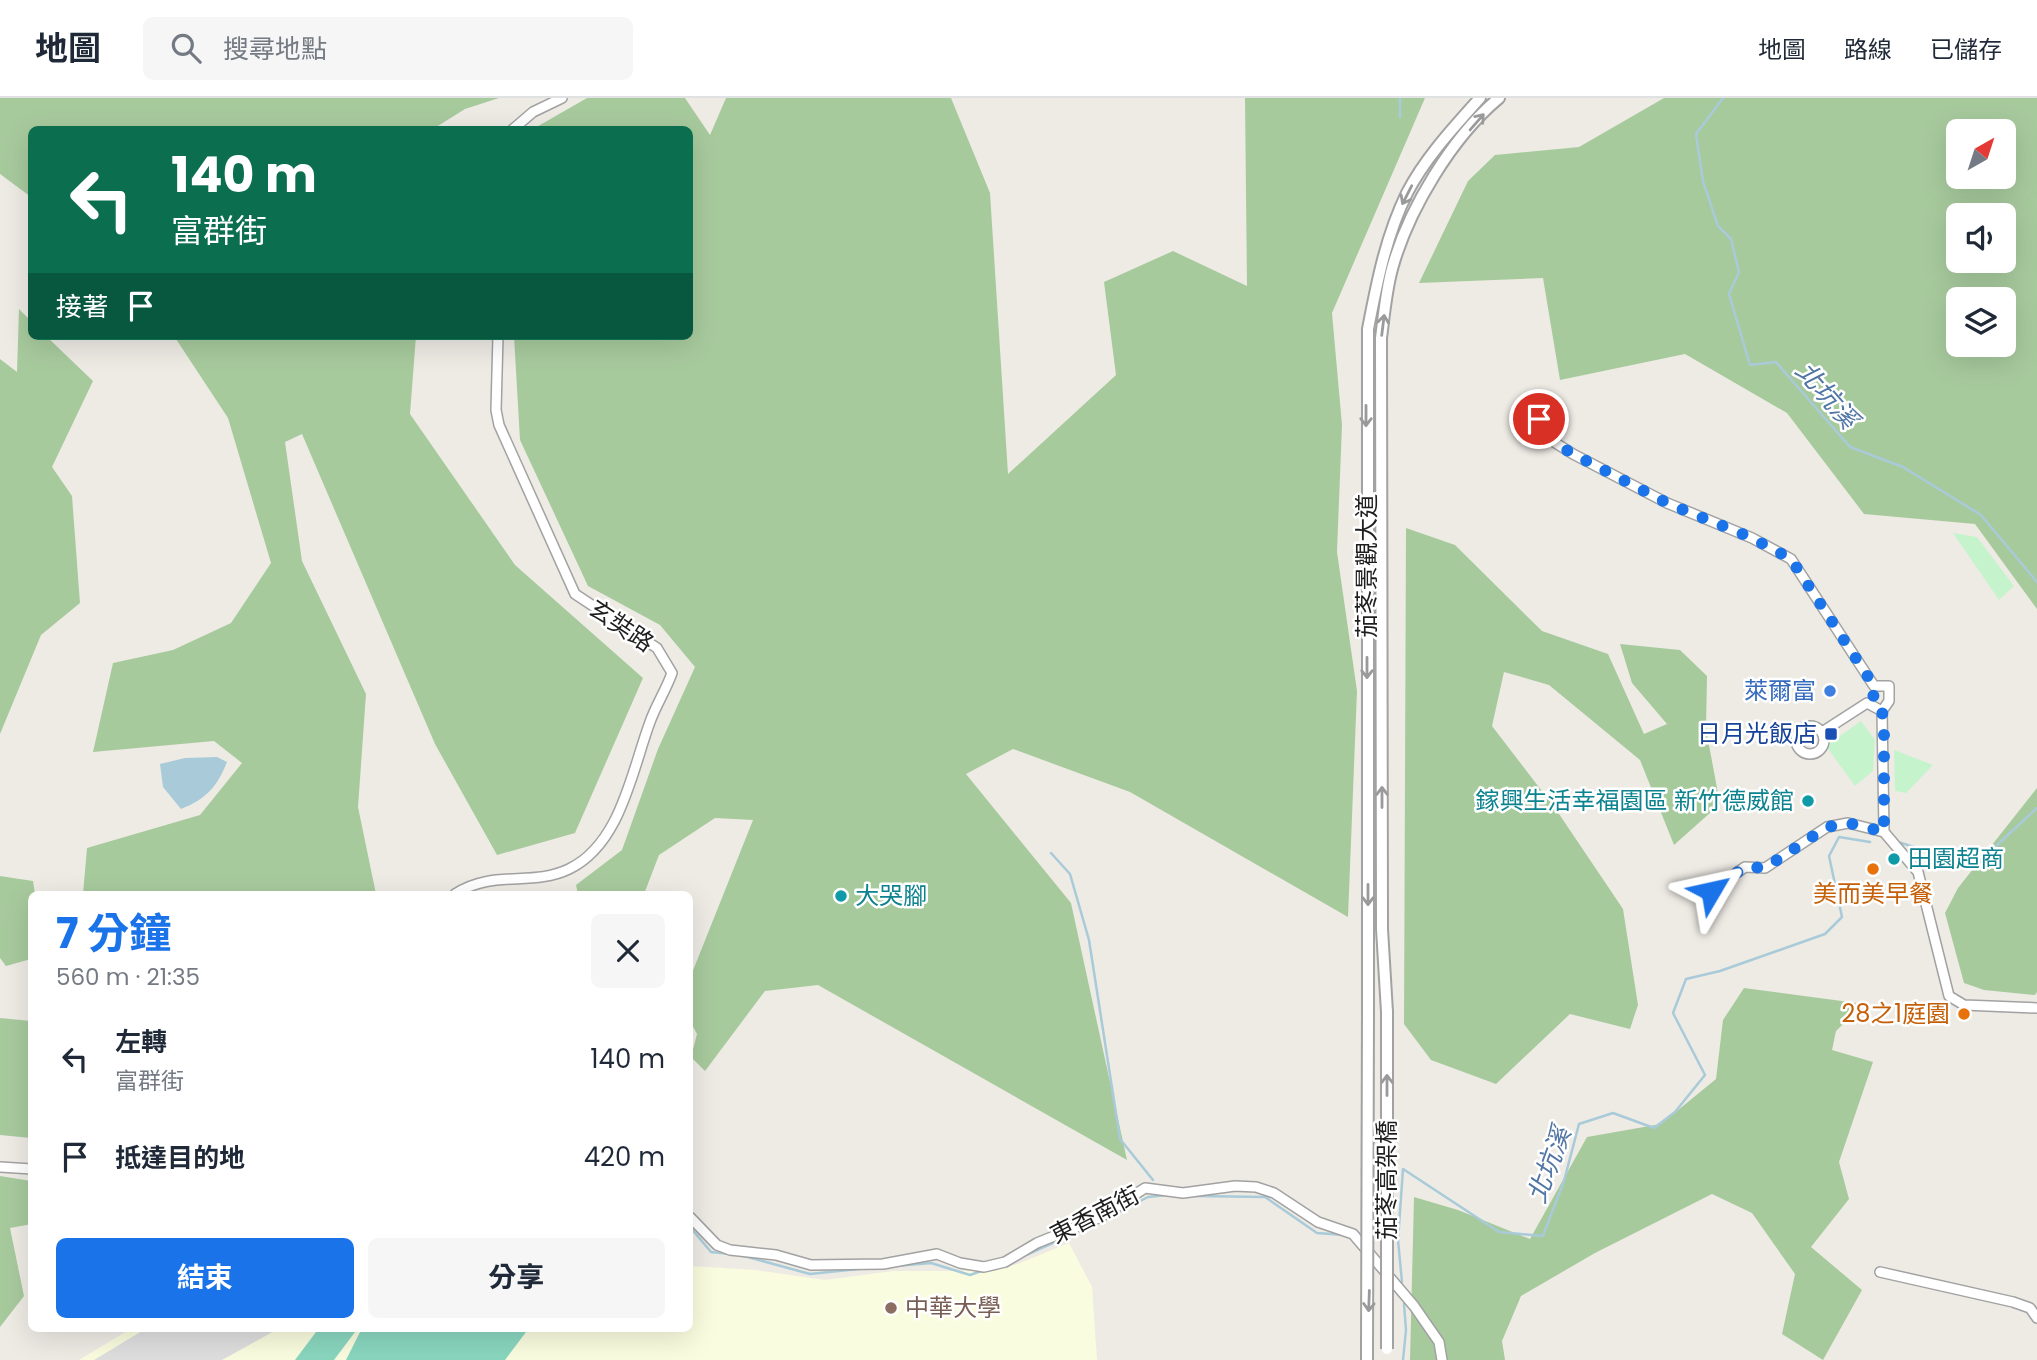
<!DOCTYPE html>
<html lang="zh-TW">
<head>
<meta charset="utf-8">
<style>
  body { margin:0; font-family:Poppins,"Noto Sans TC",sans-serif; background:#f6f6f7; color:#1f2937; height:100vh; display:flex; flex-direction:column; font-size:26px; white-space:nowrap }
  * { box-sizing:border-box; margin:0 }
  p { font-size:23px; color:#747a83 }
  .icon { flex:none; width:38px; height:38px; fill:none; stroke:currentColor; stroke-width:2; stroke-linecap:round; stroke-linejoin:round }
  .map { position:relative; flex:1; overflow:hidden }
  .side { position:absolute; left:28px; top:793px; width:665px; height:441px; display:flex; flex-direction:column; background:#fff; border-radius:10px; box-shadow:0 7px 28px #0002 }
  .side>* { flex:none }
  .banner { position:absolute; left:28px; top:28px; width:665px; height:214px; border-radius:10px; box-shadow:0 7px 28px #0002; background:#0b6e4f; color:#fff; overflow:hidden }
  .needle { width:46px; rotate:39deg }
  .buttons { position:absolute; left:1946px; top:21px; display:grid; gap:14px }
  .buttons a { display:grid; place-items:center; width:70px; height:70px; border-radius:10px; background:#fff; box-shadow:0 7px 28px #0002; font-size:35px }
  .pin { position:absolute; display:grid; place-items:center; width:60px; height:60px; color:#fff; margin:-30px; border:4px solid #fff; border-radius:50%; box-shadow:0 2px 7px #0007 }
  .me { position:absolute; width:77px; margin:-38px; rotate:54deg; stroke-linejoin:round; filter:drop-shadow(0 0 5px #0008) }
  .turn { display:flex; align-items:center; gap:24px; height:147px; padding:0 28px; font-size:32px }
  .turn .icon { width:91px; height:91px; stroke-width:2.5 }
  .turn b { display:block; font-size:49px; line-height:60px }
  .then { display:flex; align-items:center; height:66px; padding:0 28px; background:#0003; gap:14px; font-size:26px }
  .round { display:grid; place-items:center; flex:none; width:74px; height:74px; border-radius:10px; background:#f6f6f7 }
  .summary { display:flex; align-items:center; justify-content:space-between; height:119px; padding:0 28px }
  h1 { font-size:42px; font-weight:700; line-height:52px; color:#1a73e8 }
  .button { display:flex; gap:14px; margin-top:auto; padding:14px 28px }
  .button a { flex:1; height:80px; border-radius:10px; background:#1a73e8; color:#fff; font-size:28px; font-weight:700; line-height:80px; text-align:center }
  .button a+a { background:#f6f6f7; color:#1f2937 }
  ul { padding:0; list-style:none }
  li { display:flex; align-items:center; gap:21px; height:98px; padding:0 28px }
  li div { flex:1 }
  li b { display:block; font-size:26px }
  li em { font-style:normal }
  header { display:flex; align-items:center; gap:42px; box-sizing:border-box; height:98px; padding:0 35px; background:#fff; border-bottom:2px solid #e0e1e3 }
  header strong { font-size:33px }
  nav { display:flex; gap:38px; margin-inline-start:auto; font-size:24px }
  .search { width:490px; height:63px; background:#f6f6f7; display:flex; align-items:center; gap:18px; box-sizing:border-box; padding:0 24px; border-radius:10px; color:#747a83; font-size:26px }
  .map>svg:first-child { display:block }
</style>
</head>
<body>
<header>
<strong>地圖</strong>
<div class="search"><svg class="icon" aria-label="search" viewBox="0 0 24 24"><circle cx="10" cy="10" r="6"/><path d="M15 15l6 6"/></svg>搜尋地點</div>
<nav><a>地圖</a><a>路線</a><a>已儲存</a></nav>
</header>
<div class="map">
<svg width="2037" height="1262" viewBox="0 0 2037 1262">
  <rect width="100%" height="100%" fill="#eeebe5"/>
  <path fill="#fafcdf" d="M1069,1145L1092,1189L1097,1262H79L132,1230H690V1168L755,1172L825,1182L893,1173H985L1018,1166Z"/>
  <g fill="#a7ca9d" fill-rule="evenodd">
    <path d="M0,0H499L465,11L433,31L32,32L31,99L0,76Z"/>
    <path d="M587,0H685L710,37L726,0H951L990,95L1008,376L1116,277L1104,184L1173,153L1247,188L1245,0H1425L1332,215L1342,327L1337,454L1357,593L1348,819L1130,694L1013,651L966,676L1071,805L1127,1062L818,887L765,893L705,973L691,959L697,936L690,923V880L753,722L715,720L659,757L644,796H578L576,787L622,752L658,651L695,569L660,527L588,488L520,342L514,238H690V32L533,31Z"/>
    <path d="M1664,0H2037V511L1975,426L1864,416L1787,315L1685,256L1560,282L1543,180L1419,185L1468,83L1495,57L1579,49ZM1958,33H2004V79H1958ZM1958,117H2004V163H1958ZM1958,201H2004V247H1958Z"/>
    <path d="M19,211L31,223L32,238H46L93,283L52,369L72,398L80,505L41,537L0,636V261L17,274Z"/>
    <path d="M174,238H416L410,316L515,467L643,580L575,735L497,757L435,646L302,336L285,344L302,463L366,596L358,709L376,796H83L87,750L200,717L242,665L214,643L93,654L113,565L173,552L231,525L271,465L228,320Z"/>
    <path d="M1406,430L1455,447L1542,533L1608,556L1644,636L1667,626L1632,585L1620,546L1680,552L1707,578L1706,631L1720,706L1674,747L1640,662L1549,587L1504,574L1492,628L1555,710L1623,811L1638,907L1630,931L1570,916L1496,986L1431,962L1404,926Z"/>
    <path d="M2037,690V894L2035,897L1984,892L1964,885L1945,815L1958,790Z"/>
    <path d="M0,778L33,783L35,796H32L31,861L6,868L0,860Z"/>
    <path d="M1744,890L1864,906L1836,933L1832,952L1873,964L1839,1064L1849,1101L1811,1149L1862,1192L1823,1262L1782,1236L1795,1176L1752,1115L1712,1096L1595,1155L1521,1198L1502,1243L1505,1262H1410L1414,1099L1458,1112L1530,1141L1587,1039L1661,1026L1716,981L1723,922Z"/>
    <path d="M0,920L31,923V1040L0,1037Z"/>
    <path d="M0,1078L31,1083L32,1126L10,1130L24,1198L0,1229Z"/>
  </g>
  <g fill="#c5f4cc">
    <path d="M1953,435L1977,439L2014,488L1999,502Z"/>
    <path d="M1861,623L1875,642L1873,673L1855,688L1826,648Z"/>
    <path d="M1894,652L1933,667L1906,695L1895,693Z"/>
  </g>
  <g fill="#89d6be">
    <path d="M319,1230H358L334,1262H295Z"/>
    <path d="M362,1230H529L505,1262H346Z"/>
  </g>
  <path fill="#dedede" d="M147,1230H280L222,1262H94Z"/>
  <path fill="#a9cad8" d="M217,659L227,664C217,689 206,701 181,711L163,689L160,666L185,660Z"/>
  <g fill="none" stroke-linecap="round" stroke-linejoin="round">
    <g stroke="#a9cad8" stroke-width="2.5">
      <path d="M1400,0V19"/>
      <path d="M1723,0L1696,36L1703,83L1718,128L1731,141L1739,174L1729,196L1750,267L1776,264L1850,349L1903,369L1981,417L2037,484"/>
      <path d="M1898,744L1946,759L1981,762L2037,710"/>
      <path d="M1051,755L1070,776L1089,842L1120,1041L1153,1082"/>
      <path d="M1195,1098L1265,1099L1317,1135L1345,1137"/>
      <path d="M1106,1121L1148,1099L1167,1097"/>
      <path d="M690,1129L711,1154L731,1156"/>
      <path d="M1026,1157L1084,1131"/>
      <path d="M744,1158L810,1176L868,1170"/>
      <path d="M895,1168L931,1165L970,1177L984,1172"/>
      <path d="M1402,1184L1398,1142L1403,1071L1499,1134L1543,1138L1564,1083L1579,1026L1613,1015L1654,1030L1675,1014L1705,977L1673,915L1686,881L1720,873L1825,836L1842,819L1829,758L1839,739L1870,744"/>
      <path d="M1403,1262L1406,1232L1404,1206"/>
    </g>
    <defs>
      <g id="minor">
        <path d="M512,32L533,14L562,0"/>
        <path d="M1539,321L1554,344L1573,356L1667,405L1752,440L1791,461L1874,588H1889V603L1882,613"/>
        <circle cx="1810" cy="642" r="14"/>
        <path d="M1822,634L1867,605L1882,613L1884,734L1918,774L1949,898L1964,907L2037,910"/>
        <path d="M1711,793L1745,769L1765,770L1827,729L1848,725L1884,734"/>
        <path d="M455,796C493,771 532,789 569,771C621,746 632,672 650,624C656,607 666,592 672,575L657,550L575,496L499,327L496,312L498,238"/>
        <path d="M0,1069L32,1071"/>
        <path d="M690,1119L717,1147L730,1152L776,1157L811,1167L883,1166L937,1156L960,1165L984,1169L1005,1164L1037,1145L1101,1119L1145,1090L1183,1095L1235,1088L1256,1089L1274,1095L1318,1124L1353,1136L1414,1208L1439,1244L1442,1262"/>
        <path d="M1880,1174L2013,1204L2030,1210L2037,1220"/>
      </g>
      <g id="tertiary">
        <path d="M1368,914V231C1377,184 1386,138 1407,95C1425,60 1454,29 1480,0"/>
        <path d="M1387,914L1382,831L1381,240C1384,217 1386,193 1392,171C1408,112 1452,39 1499,0"/>
        <path d="M1367,1262V1250"/>
      </g>
    </defs>
    <use href="#minor" stroke="#a2a2a2" stroke-width="12"/>
    <use href="#tertiary" stroke="#a2a2a2" stroke-width="14"/>
    <use href="#minor" stroke="#fff" stroke-width="9"/>
    <use href="#tertiary" stroke="#fff" stroke-width="10"/>
    <defs>
      <g id="tertiary-bridge">
        <path d="M1387,914V1251"/>
        <path d="M1367,1250L1368,914"/>
      </g>
    </defs>
    <use href="#tertiary-bridge" stroke="#a2a2a2" stroke-width="14" stroke-linecap="butt"/>
    <use href="#tertiary-bridge" stroke="#fff" stroke-width="10"/>
  </g>
  <defs><path id="oneway-shaft" d="M-6 0H5M1.5-3L5.5 0L1.5 3" fill="none" stroke-width="1.6" stroke-linecap="round" stroke-linejoin="round" transform="scale(1.75)"/></defs>
  <g stroke="#9a9a9a">
    <use href="#oneway-shaft" transform="translate(1477 24) rotate(-49)"/>
    <use href="#oneway-shaft" transform="translate(1407 97) rotate(117)"/>
    <use href="#oneway-shaft" transform="translate(1383 227) rotate(-83)"/>
    <use href="#oneway-shaft" transform="translate(1366 318) rotate(90)"/>
    <use href="#oneway-shaft" transform="translate(1367 570) rotate(90)"/>
    <use href="#oneway-shaft" transform="translate(1382 699) rotate(-90)"/>
    <use href="#oneway-shaft" transform="translate(1368 797) rotate(90)"/>
    <use href="#oneway-shaft" transform="translate(1387 987) rotate(-90)"/>
    <use href="#oneway-shaft" transform="translate(1369 1203) rotate(92)"/>
  </g>
  <g fill="none" stroke-linecap="round" stroke-linejoin="round">
    <path stroke="#1a73e8" stroke-width="12" stroke-dasharray="0 21.6" d="M1539,321L1554,344L1573,356L1667,405L1752,440L1791,461L1874,588L1873,605L1882,614L1884,623V734L1848,725L1827,729L1765,770L1745,769L1711,793"/>
  </g>
  <circle fill="#3f7fe0" stroke="#fff" stroke-width="2.5" cx="1830" cy="593" r="7"/>
  <rect fill="#1a4fb4" stroke="#fff" stroke-width="2.5" x="1824" y="629" width="14" height="14" rx="3.5"/>
  <g fill="#0f9aa8" stroke="#fff" stroke-width="2.5">
    <circle cx="1808" cy="703" r="7"/>
    <circle cx="1894" cy="761" r="7"/>
    <circle cx="841" cy="798" r="7"/>
  </g>
  <g fill="#e8710a" stroke="#fff" stroke-width="2.5">
    <circle cx="1873" cy="771" r="7"/>
    <circle cx="1964" cy="916" r="7"/>
  </g>
  <circle fill="#8d6e63" stroke="#fff" stroke-width="2.5" cx="891" cy="1210" r="7"/>
  <g text-anchor="middle" stroke-width="5" stroke-linejoin="round" paint-order="stroke">
    <g font-size="24" fill="#1e1e1e" stroke="#fff">
      <text transform="translate(1367 468) rotate(-90)" y="8">茄苳景觀大道</text>
      <text transform="translate(621 528) rotate(34)" y="8">玄奘路</text>
      <text transform="translate(1387 1082) rotate(-90)" y="8">茄苳高架橋</text>
      <text transform="translate(1095 1117) rotate(-27)" y="8">東香南街</text>
    </g>
    <g font-size="24" fill="#366cbe" stroke="#fff" text-anchor="end">
      <text x="1816" y="601">萊爾富</text>
    </g>
    <g font-size="24" fill="#164399" stroke="#fff" text-anchor="end">
      <text x="1817" y="644">日月光飯店</text>
    </g>
    <g font-size="24" fill="#0d838f" stroke="#fff" text-anchor="start">
      <text x="1794" y="711" text-anchor="end">鎵興生活幸福園區 新竹德威館</text>
      <text x="1908" y="769">田園超商</text>
      <text x="855" y="806">大哭腳</text>
    </g>
    <g font-size="24" fill="#c56008" stroke="#fff">
      <text x="1873" y="804">美而美早餐</text>
      <text x="1950" y="924" text-anchor="end">28之1庭園</text>
    </g>
    <g font-size="24" fill="#785e54" stroke="#fff" text-anchor="start">
      <text x="905" y="1218">中華大學</text>
    </g>
    <g font-size="26" font-style="italic" fill="#5276a5" stroke="#fff">
      <text transform="translate(1827 297) rotate(49)" y="9">北坑溪</text>
      <text transform="translate(1549 1067) rotate(-70)" y="9">北坑溪</text>
    </g>
  </g>
</svg>
<div class="buttons">
<a><svg class="needle" viewBox="-14 -14 28 28"><path d="M0-13l5 13h-10z" fill="#e53935"/><path d="M0 13l5-13h-10z" fill="#747a83"/></svg></a>
<a><svg class="icon" aria-label="sound" viewBox="0 0 24 24"><path d="M4 9h4l5-4v14l-5-4H4zM17 9q2 3 0 6"/></svg></a>
<a><svg class="icon" aria-label="layers" viewBox="0 0 24 24"><path d="M12 4l9 5-9 5-9-5zM3 14l9 5 9-5"/></svg></a>
</div>
<div class="pin" style="left:1539px;top:321px;background:#d93025"><svg class="icon" aria-label="arrive" viewBox="0 0 24 24"><path d="M6 21V4h12l-3 4 3 4H6"/></svg></div>
<svg class="me" style="left:1711px;top:793px" viewBox="-20 -20 40 40"><path d="M0-17L14 15 0 8-14 15z" fill="#1a73e8" stroke="#fff" stroke-width="4"/></svg>
<div class="banner">
<div class="turn"><svg class="icon" aria-label="left" viewBox="0 0 24 24"><path d="M17 20v-9H6M10 6l-5 5 5 5"/></svg><div><b>140 m</b>富群街</div></div>
<div class="then">接著<svg class="icon" aria-label="arrive" viewBox="0 0 24 24"><path d="M6 21V4h12l-3 4 3 4H6"/></svg></div>
</div>
<section class="side">
<div class="summary"><div><h1>7 分鐘</h1><p>560 m · 21:35</p></div><a class="round"><svg class="icon" aria-label="close" viewBox="0 0 24 24"><path d="M6 6l12 12M18 6L6 18"/></svg></a></div>
<ul>
<li><svg class="icon" aria-label="left" viewBox="0 0 24 24"><path d="M17 20v-9H6M10 6l-5 5 5 5"/></svg><div><b>左轉</b><p>富群街</p></div><em>140 m</em></li>
<li><svg class="icon" aria-label="arrive" viewBox="0 0 24 24"><path d="M6 21V4h12l-3 4 3 4H6"/></svg><div><b>抵達目的地</b></div><em>420 m</em></li>
</ul>
<div class="button"><a>結束</a><a>分享</a></div>
</section>
</div>
</body>
</html>
